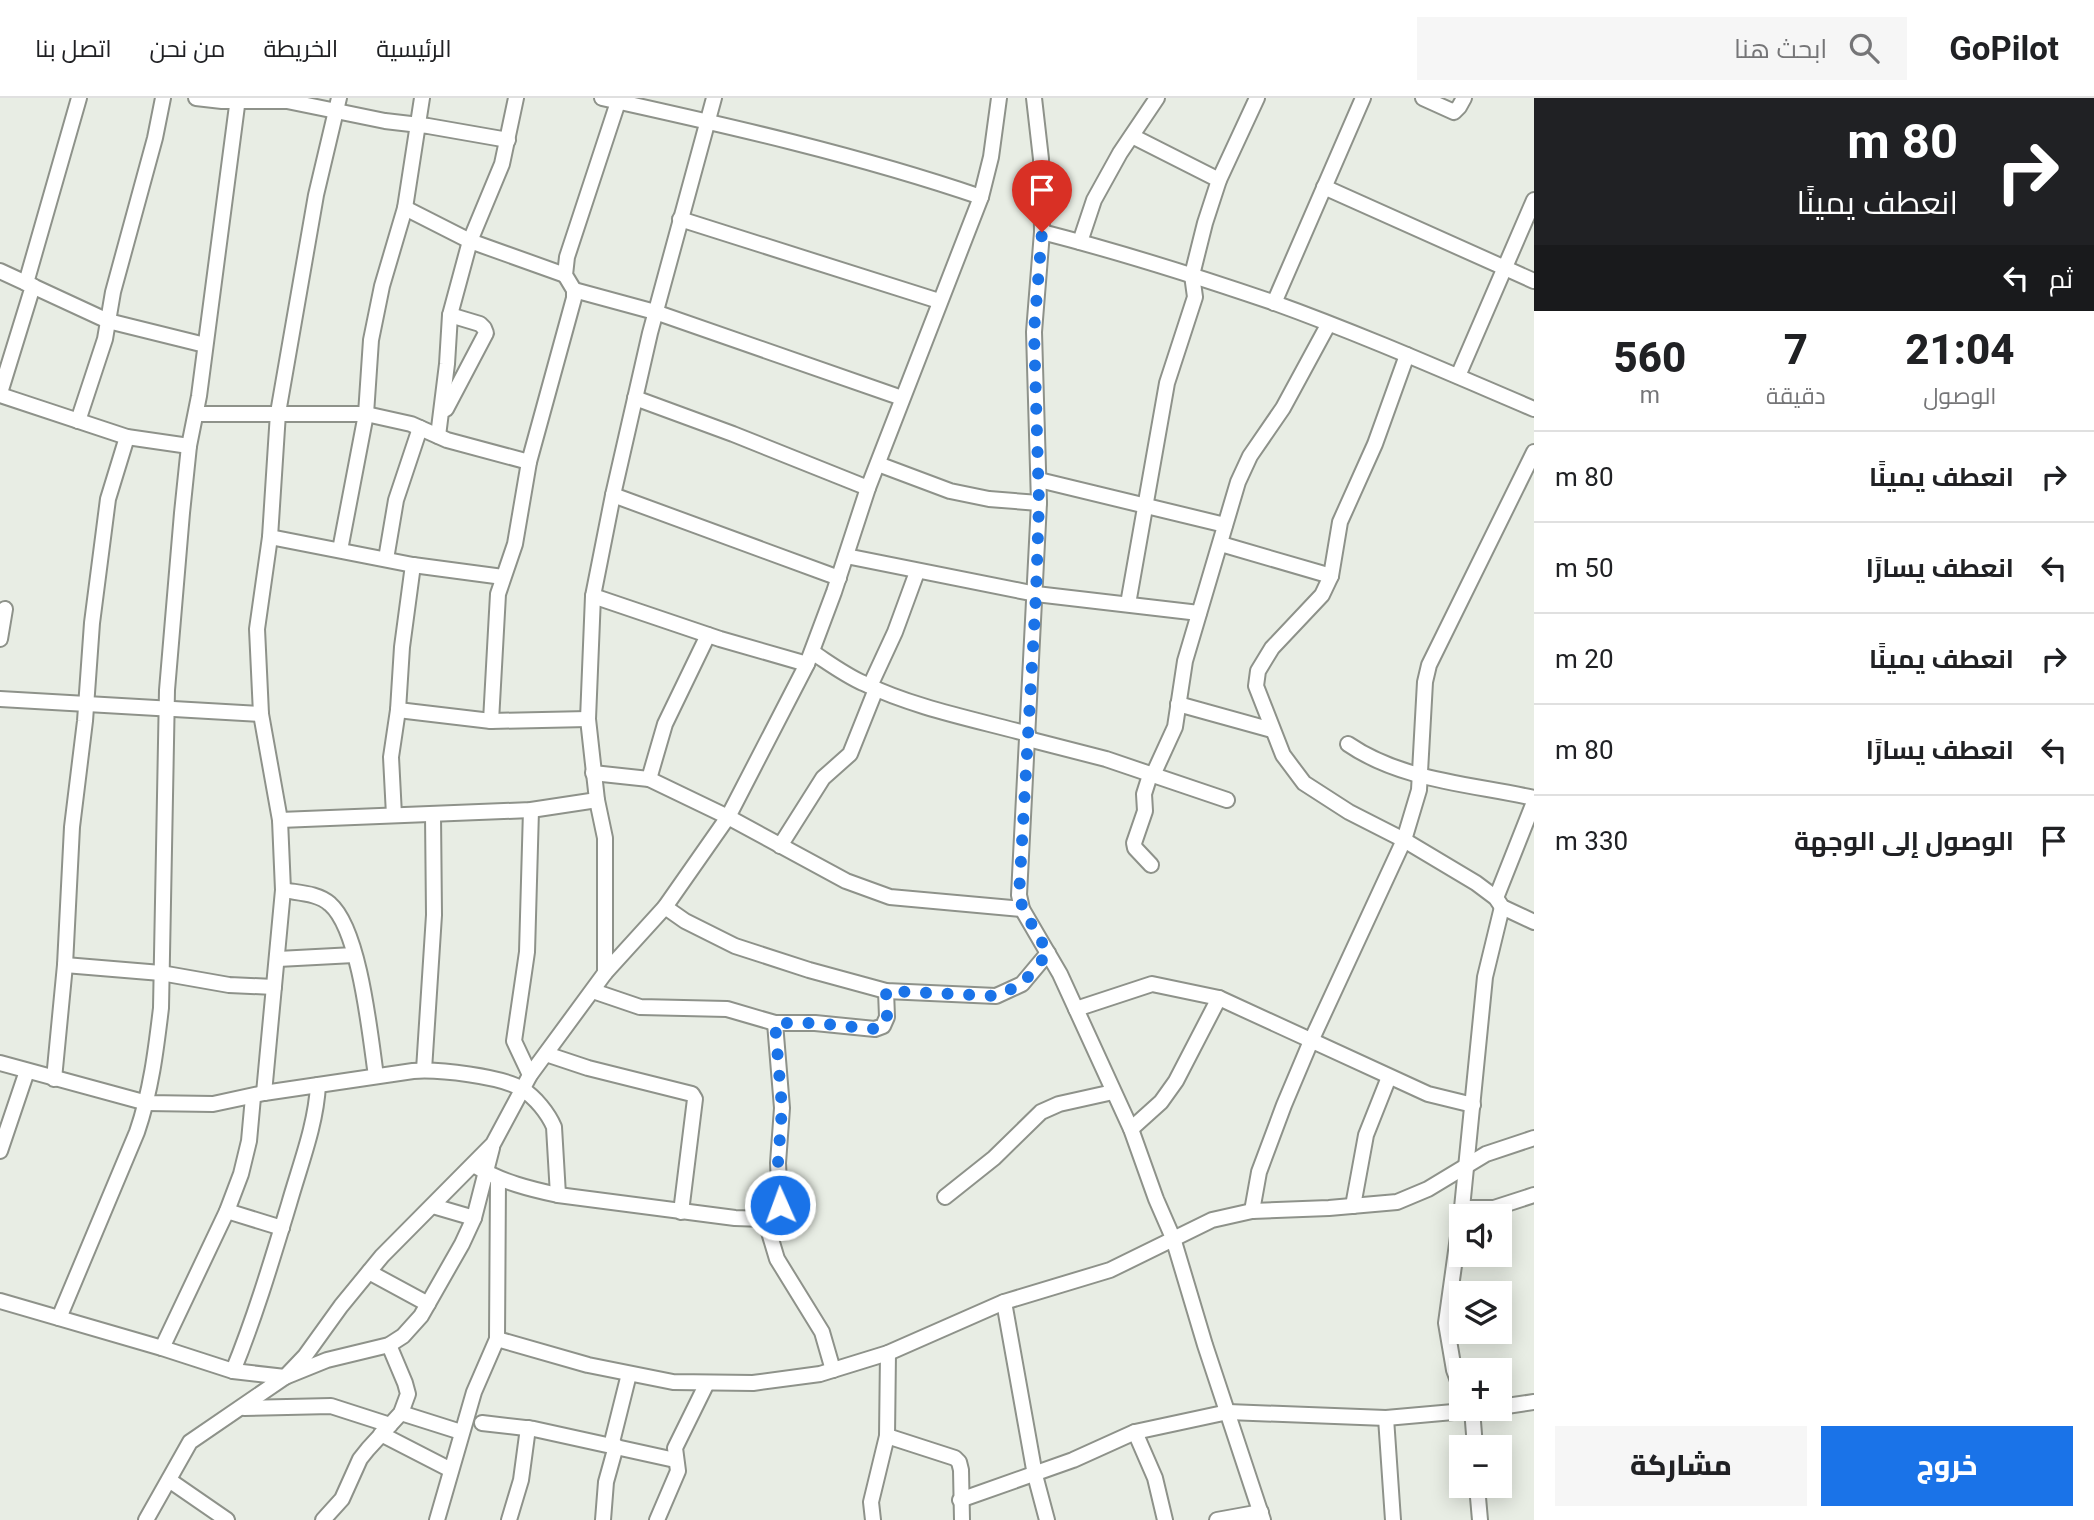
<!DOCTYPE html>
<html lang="ar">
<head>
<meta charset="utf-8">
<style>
  body { margin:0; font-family:Roboto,Cairo,sans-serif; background:#f6f6f6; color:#202124; direction:rtl; height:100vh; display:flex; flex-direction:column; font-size:26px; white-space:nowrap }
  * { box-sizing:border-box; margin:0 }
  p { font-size:23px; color:#757577 }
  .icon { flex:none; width:38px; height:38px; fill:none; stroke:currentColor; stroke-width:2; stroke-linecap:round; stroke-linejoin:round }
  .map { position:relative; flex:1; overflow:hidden; direction:ltr }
  .details { display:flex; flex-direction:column; background:#fff; width:560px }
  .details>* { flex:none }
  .top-card { background:#202124; color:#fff; overflow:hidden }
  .buttons { position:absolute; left:1449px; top:1106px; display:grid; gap:14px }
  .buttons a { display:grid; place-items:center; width:63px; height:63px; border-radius:0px; background:#fff; box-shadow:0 4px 18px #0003; font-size:35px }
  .pin { position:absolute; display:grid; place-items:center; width:60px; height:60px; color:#fff; margin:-72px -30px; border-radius:50% 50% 50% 0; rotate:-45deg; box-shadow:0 0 7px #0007 }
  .pin .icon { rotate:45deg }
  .me { position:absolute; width:77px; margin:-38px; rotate:358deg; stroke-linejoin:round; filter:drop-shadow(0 0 5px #0008) }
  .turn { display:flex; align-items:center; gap:24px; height:147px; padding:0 21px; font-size:32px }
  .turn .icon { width:91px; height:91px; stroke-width:2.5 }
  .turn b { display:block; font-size:49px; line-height:60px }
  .then { display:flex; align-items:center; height:66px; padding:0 21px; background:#0003; gap:14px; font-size:26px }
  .eta { display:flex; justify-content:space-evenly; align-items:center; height:119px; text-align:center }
  .eta b { font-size:42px; font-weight:800; line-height:49px }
  .action { display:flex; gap:14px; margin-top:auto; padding:14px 21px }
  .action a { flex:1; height:80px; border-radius:0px; background:#1a73e8; color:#fff; font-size:28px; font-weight:800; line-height:80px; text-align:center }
  .action a+a { background:#f6f6f6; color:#202124 }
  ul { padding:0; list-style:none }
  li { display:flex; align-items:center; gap:21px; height:91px; padding:0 21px; border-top:2px solid #e0e0e0 }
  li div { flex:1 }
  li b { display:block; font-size:26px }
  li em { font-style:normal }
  header { display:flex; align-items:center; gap:42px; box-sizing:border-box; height:98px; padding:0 35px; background:#fff; border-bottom:2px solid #e0e0e0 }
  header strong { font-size:33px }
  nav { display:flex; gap:38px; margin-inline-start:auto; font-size:24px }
  .search { width:490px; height:63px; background:#f6f6f6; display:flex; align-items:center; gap:18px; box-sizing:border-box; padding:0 24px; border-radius:0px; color:#757577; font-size:26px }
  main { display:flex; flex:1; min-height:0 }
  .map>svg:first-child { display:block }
</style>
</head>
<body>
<header>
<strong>GoPilot</strong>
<div class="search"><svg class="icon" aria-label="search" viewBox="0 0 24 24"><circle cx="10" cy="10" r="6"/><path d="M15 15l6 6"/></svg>ابحث هنا</div>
<nav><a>الرئيسية</a><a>الخريطة</a><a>من نحن</a><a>اتصل بنا</a></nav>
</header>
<main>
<section class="details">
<div class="top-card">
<div class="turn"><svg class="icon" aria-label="right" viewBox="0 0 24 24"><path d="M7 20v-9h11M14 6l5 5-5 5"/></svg><div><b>80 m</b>انعطف يمينًا</div></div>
<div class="then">ثم<svg class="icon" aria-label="left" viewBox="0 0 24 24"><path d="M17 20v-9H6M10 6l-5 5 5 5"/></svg></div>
</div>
<div class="eta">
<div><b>21:04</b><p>الوصول</p></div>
<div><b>7</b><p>دقيقة</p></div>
<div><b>560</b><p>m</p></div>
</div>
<ul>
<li><svg class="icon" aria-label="right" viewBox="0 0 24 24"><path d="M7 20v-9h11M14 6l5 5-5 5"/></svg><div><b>انعطف يمينًا</b></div><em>80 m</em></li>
<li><svg class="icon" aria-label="left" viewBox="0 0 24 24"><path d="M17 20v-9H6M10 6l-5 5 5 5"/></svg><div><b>انعطف يسارًا</b></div><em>50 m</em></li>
<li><svg class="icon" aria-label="right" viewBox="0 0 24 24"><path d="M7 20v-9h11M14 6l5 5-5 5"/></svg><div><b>انعطف يمينًا</b></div><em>20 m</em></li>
<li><svg class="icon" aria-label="left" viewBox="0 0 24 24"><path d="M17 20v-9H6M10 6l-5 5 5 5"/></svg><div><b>انعطف يسارًا</b></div><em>80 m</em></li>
<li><svg class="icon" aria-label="arrive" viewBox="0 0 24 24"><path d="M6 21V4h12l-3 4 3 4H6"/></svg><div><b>الوصول إلى الوجهة</b></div><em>330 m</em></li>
</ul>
<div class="action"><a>خروج</a><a>مشاركة</a></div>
</section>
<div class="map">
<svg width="1534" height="1422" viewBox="0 0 1534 1422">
  <rect width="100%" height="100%" fill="#e8ede4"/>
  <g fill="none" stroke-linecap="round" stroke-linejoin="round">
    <defs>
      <g id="minor">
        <path d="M196,0L222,3H287L385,23L428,28L508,42"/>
        <path d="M602,0C729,28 858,57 981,99"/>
        <path d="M1034,0L1041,61L1042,134L1034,234L1039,405L1019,797L1022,811L1060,876L1131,1031L1156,1101L1173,1140L1205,1247L1263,1422"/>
        <path d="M1423,0L1454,14L1459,9L1464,0"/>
        <path d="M1132,38L1219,82"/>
        <path d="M1324,89L1534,183"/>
        <path d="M405,110L470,143L565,177"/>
        <path d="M680,121L939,203"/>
        <path d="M1042,134C1120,154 1196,178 1272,204C1361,236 1447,274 1534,311"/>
        <path d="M1080,144L1094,102L1120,55L1157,0"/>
        <path d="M0,173L108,223L205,247"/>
        <path d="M26,185L79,0"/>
        <path d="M574,192L655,214L902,300"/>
        <path d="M1274,205L1363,0"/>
        <path d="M1407,257L1375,346L1340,424L1331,478L1322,497L1272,550L1258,573L1256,588L1283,657L1304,685L1349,714L1404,742L1476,785L1496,800L1502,809L1534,824"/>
        <path d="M1458,278L1534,102"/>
        <path d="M0,295L33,188"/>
        <path d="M0,297L127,339L189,348"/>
        <path d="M635,300L733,336L868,390"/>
        <path d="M446,311L486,235L484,230L480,226L450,217"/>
        <path d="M196,316H366L411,326L447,342L529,364"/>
        <path d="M78,323L105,241L113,194L155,40L163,0"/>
        <path d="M438,338L447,266L450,217L470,143L502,66L516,0"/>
        <path d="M878,366L950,393L989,401L1039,405"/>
        <path d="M1039,382L1225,427"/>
        <path d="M613,397L839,480"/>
        <path d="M270,439L413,467L503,479"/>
        <path d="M1221,446L1331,478"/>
        <path d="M340,452L366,316L371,242L382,188L405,110L422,0"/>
        <path d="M846,458L1036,496L1199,515"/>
        <path d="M386,461L396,402L420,330"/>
        <path d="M593,498L720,541L807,566"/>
        <path d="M1128,506L1167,285L1195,199L1192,177L1205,125L1219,82L1257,0"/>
        <path d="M0,541L5,511"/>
        <path d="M812,554C829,565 845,577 863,585C915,610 973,621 1028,636"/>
        <path d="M870,588L895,534L917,474"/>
        <path d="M0,601L261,616"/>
        <path d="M1178,606L1272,632"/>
        <path d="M398,612L491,623L588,621"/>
        <path d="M491,623L498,496L515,446L529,364L574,200V192L565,177L567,159L618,4"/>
        <path d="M1028,641L1106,661L1227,702"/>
        <path d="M1348,646C1402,683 1471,686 1534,700"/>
        <path d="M593,675L649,681L728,719L846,783L890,799L1022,811"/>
        <path d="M1150,677L1144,696L1145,713L1134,745L1135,750L1151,767"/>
        <path d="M1153,677L1175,629L1185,563L1238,384L1250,358L1283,310L1328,227"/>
        <path d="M649,681L665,626L708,537"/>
        <path d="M394,717L391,659L398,612L402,549L413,467"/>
        <path d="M280,722L531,712L597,702"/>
        <path d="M780,748L823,680L850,656L876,591"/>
        <path d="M283,792C298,795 318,795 330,806C360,832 370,937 376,978"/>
        <path d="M1496,800L1534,704"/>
        <path d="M665,809L685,823L735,848L809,872L886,893L996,898L1022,886L1048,855"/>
        <path d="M278,861L354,857"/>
        <path d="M65,867L161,875L229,887L274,889"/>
        <path d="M605,875L665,809L728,719L807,566L834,494L868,390L981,99L991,59L999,0"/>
        <path d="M593,893L640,909L727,911L775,925H815L875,931L883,928L887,919L886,893"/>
        <path d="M1076,911L1152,886L1219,900L1428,996L1473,1007"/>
        <path d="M546,956L588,970L692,996L695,1001L681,1114"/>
        <path d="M0,965L147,1005L213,1006L264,995L413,973C438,971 501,978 522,991C535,999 548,1015 554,1029L558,1097"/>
        <path d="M424,972L434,817L433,717"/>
        <path d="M530,977L514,943L527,854L531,712"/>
        <path d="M54,981L65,867L72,729L85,623L92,525L108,401L127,339"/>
        <path d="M264,995L283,792L280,722L261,616L257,531L270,439L278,315L316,97L339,0"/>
        <path d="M1131,1031L1161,1004L1176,983L1219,900"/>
        <path d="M0,1053L27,973"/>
        <path d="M477,1069C502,1084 530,1091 558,1097L735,1120L765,1121L774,1116L780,1107L778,1065L782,1010L775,925"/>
        <path d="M945,1099L994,1060L1041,1014L1059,1006L1113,994"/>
        <path d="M433,1108L474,1120"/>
        <path d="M1353,1108L1366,1037L1389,979"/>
        <path d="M1462,1110H1494L1534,1097"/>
        <path d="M227,1113L282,1130"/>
        <path d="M1252,1113L1259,1074L1284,1007L1311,943L1404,742L1419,692L1425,584L1429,567L1534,354"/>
        <path d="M765,1121L777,1161L822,1234L833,1272"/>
        <path d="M369,1174L428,1206"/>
        <path d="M0,1203L162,1250L233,1273L285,1279L327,1262L389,1247L403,1238L421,1218L462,1146L474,1120L492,1050"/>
        <path d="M1004,1204L1035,1377L1047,1422"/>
        <path d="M59,1220L137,1034C151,993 156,952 161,910L167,592L182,415L189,348L199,298L238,0"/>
        <path d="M497,1241L588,1267L673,1284L753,1285L820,1276L888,1255L1004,1204L1110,1172L1212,1122L1252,1113L1329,1110L1397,1104L1428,1091L1486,1056L1534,1040"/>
        <path d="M162,1250L227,1113L241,1076L249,1043L253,999"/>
        <path d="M233,1273C255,1219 272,1162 289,1106C300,1067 316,1027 318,987"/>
        <path d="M1461,1291L1454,1272L1446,1225L1462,1110L1485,879L1502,809"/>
        <path d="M1500,1309L1534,1304"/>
        <path d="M244,1310L331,1308L390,1327"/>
        <path d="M1472,1311L1475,1349"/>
        <path d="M401,1315L461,1334"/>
        <path d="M1386,1320L1393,1422"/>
        <path d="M482,1325L534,1331L675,1362"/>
        <path d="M1135,1334L1155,1380L1165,1422"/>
        <path d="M381,1336L451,1372"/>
        <path d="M887,1338L955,1360L959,1364L961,1372L962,1422"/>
        <path d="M611,1348L629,1276"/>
        <path d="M169,1382L227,1422"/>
        <path d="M1477,1388L1480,1422"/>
        <path d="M960,1402L1073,1362L1135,1334L1228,1314L1386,1320L1487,1311"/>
        <path d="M146,1422L190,1344L285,1279L305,1258L341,1208L382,1158L493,1046L530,977L605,875V740L597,702L588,621L593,498L613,397L650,235L714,0"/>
        <path d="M323,1422L342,1401L360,1361L368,1351L401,1315L408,1296L405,1285L389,1247"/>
        <path d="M437,1422L474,1294L497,1241L498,1081"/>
        <path d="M509,1422L521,1382L528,1330"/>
        <path d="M603,1422L606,1384L616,1348"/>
        <path d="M657,1422L678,1373L675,1350L707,1285"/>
        <path d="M873,1422L871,1404L887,1338L888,1255"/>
        <path d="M1217,1422L1261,1414"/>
      </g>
    </defs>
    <use href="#minor" stroke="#8e928a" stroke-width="18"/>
    <use href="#minor" stroke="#fff" stroke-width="14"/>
  </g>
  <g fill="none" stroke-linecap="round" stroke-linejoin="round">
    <path stroke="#1a73e8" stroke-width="12" stroke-dasharray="0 21.6" d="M780,1107L778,1065L782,1010L775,925H815L875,931L883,928L887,919L886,893L996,898L1022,886L1048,855L1023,811L1019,797L1036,496L1039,405L1034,233L1042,134"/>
  </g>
</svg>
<div class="buttons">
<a><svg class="icon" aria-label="sound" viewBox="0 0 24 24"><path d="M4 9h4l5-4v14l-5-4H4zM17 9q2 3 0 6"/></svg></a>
<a><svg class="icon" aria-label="layers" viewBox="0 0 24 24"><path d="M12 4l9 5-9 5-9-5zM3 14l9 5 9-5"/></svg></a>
<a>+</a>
<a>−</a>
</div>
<div class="pin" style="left:1042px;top:134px;background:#d93025"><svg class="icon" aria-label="arrive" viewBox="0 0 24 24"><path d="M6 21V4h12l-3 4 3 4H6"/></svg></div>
<svg class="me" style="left:780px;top:1107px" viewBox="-20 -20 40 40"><circle r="17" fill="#1a73e8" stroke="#fff" stroke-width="3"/><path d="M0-11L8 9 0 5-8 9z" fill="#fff"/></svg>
</div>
</main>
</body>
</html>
